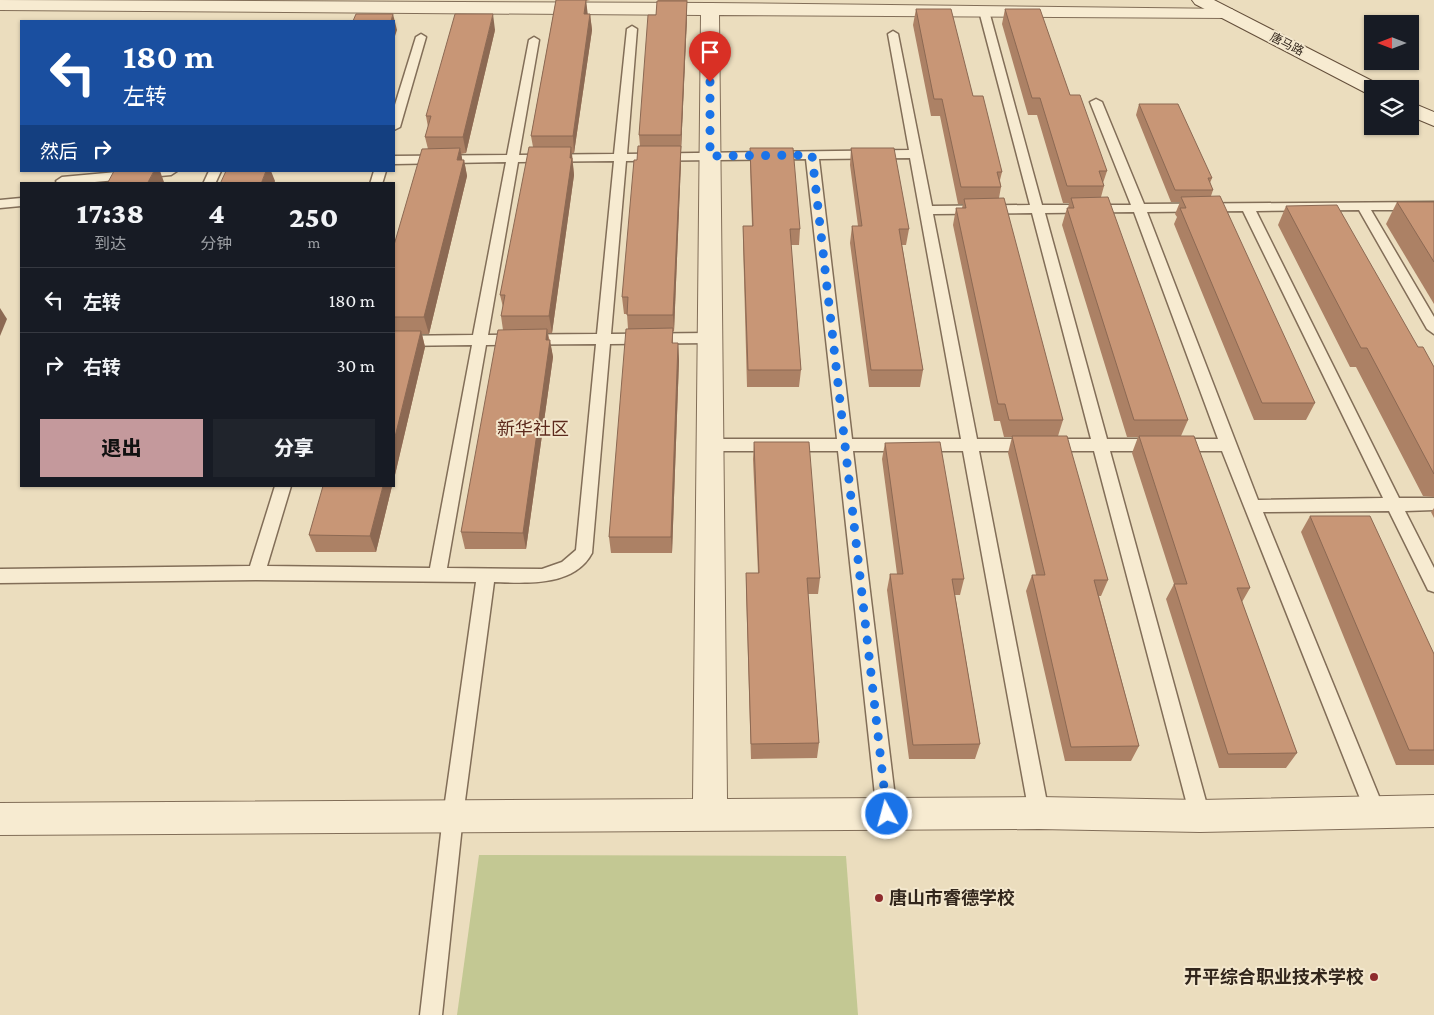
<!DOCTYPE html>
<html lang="zh">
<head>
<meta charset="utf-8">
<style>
  body { margin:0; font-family:"Crimson Pro","Noto Sans SC",serif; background:#20242c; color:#f1f3f6; height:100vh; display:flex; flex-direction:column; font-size:19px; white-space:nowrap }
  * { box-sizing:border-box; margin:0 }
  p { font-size:16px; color:#9ea1a6 }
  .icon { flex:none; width:28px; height:28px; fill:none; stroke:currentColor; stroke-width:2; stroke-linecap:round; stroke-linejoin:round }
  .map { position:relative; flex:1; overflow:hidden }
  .drawer { position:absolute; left:20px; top:182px; width:375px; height:305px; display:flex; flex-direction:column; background:#171b24; border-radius:0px; box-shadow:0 1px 4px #0004 }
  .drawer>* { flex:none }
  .hud { position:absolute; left:20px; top:20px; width:375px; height:152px; border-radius:0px; box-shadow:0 1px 4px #0004; background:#1a4fa0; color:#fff; overflow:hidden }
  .needle { width:32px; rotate:270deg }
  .controls { position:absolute; left:1364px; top:15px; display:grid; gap:10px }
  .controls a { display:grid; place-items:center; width:55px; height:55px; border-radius:0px; background:#171b24; box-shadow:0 1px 4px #0004; font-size:25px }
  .pin { position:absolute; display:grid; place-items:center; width:42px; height:42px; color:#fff; margin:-51px -21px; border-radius:50% 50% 50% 0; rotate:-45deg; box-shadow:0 0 5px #0007 }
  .pin .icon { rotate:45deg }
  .me { position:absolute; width:55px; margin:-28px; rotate:353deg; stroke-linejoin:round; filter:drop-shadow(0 0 4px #0008) }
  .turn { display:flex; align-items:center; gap:18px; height:105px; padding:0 20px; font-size:22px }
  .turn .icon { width:65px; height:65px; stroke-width:2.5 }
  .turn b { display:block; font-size:35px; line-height:42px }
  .then { display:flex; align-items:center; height:48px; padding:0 20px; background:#0003; gap:10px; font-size:19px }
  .eta { display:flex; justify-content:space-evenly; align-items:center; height:85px; text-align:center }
  .eta b { font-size:30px; font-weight:800; line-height:35px }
  .primary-button { display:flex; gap:10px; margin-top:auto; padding:10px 20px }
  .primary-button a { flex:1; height:58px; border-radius:0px; background:#c4999c; color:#111; font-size:20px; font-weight:800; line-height:58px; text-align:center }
  .primary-button a+a { background:#20242c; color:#f1f3f6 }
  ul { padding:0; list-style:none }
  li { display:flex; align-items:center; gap:15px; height:65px; padding:0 20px; border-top:1px solid #363941 }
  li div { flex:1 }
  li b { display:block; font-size:19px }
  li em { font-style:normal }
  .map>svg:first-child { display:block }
</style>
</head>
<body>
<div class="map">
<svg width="1434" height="1015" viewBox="0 0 1434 1015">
  <rect width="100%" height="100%" fill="#ebddbe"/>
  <path fill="#c3c893" d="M479,855L846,856L858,1015H457Z"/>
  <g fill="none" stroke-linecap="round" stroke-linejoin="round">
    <defs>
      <g id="service">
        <path d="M984,8L989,11L1042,205H1131L1090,102L1096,99L1102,102L1144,204L1434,202V210H1371L1434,317V334L1427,329L1359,210L1256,211L1399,498H1434V510L1405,511L1434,568V592L1428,590L1389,511L1263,512L1385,811L1382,818L1375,820L1368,818L1365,811L1222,451H1110L1210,816L1207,823L1200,825L1193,823L1190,816L1094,451H979L1049,813L1046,820L1039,822L1032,820L1029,813L963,451H853L897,814L894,821L887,823L880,821L877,814L838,451H710L705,449L702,445L705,441L710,439H837L806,159L626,161L611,334L710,333L717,338L710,343L610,344L592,553C574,587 526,583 494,582L463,816L442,1015H420L443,816L476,582L256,580L0,583V569L250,566L275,486H291L267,566L430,568L472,345L394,346V336L473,335L506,162L394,164V156L507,155L529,40L534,37L539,40L519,155L614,154L627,29L632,26L637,29L627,154L909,150L888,34L893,31L898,34L932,206L1030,205L979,11ZM910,158L961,439H852L819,159ZM614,161L597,334L488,335L518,162ZM1243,211L1383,498L1258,500L1147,212ZM1134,212L1218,439H1107L1045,213ZM1032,213L1091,439H977L933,214ZM596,344L576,550L562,562L542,569L447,568L486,345Z"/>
        <path d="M421,34L426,37L400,127L394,130V108L416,37Z"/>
        <path d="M128,171H177L171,175L73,184H58L56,181L62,177Z"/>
        <path d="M209,171H221L215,184H203Z"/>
        <path d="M374,171H386L382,184H370Z"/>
        <path d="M21,198V206L0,208V200Z"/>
      </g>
      <path id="minor" d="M0,0L710,3L1232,9L1235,13L1232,17L1226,18L719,15L727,799L1039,797L1200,800L1434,795V827L1200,832L1039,829L0,835V803L693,799L701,15L0,10Z"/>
      <g id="secondary">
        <path d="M1192,0H1214L1380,85L1382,89H1372V95L1366,93L1195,4Z"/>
        <path d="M1410,102L1434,112V126L1410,116Z"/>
      </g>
    </defs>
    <use href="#service" stroke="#826e58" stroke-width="3"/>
    <use href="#minor" stroke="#826e58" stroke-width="2"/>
    <use href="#secondary" stroke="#644f3b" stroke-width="2"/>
    <use href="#service" fill="#f7ebd1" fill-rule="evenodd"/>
    <use href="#minor" fill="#f7ebd1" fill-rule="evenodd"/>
    <use href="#secondary" fill="#f7ebd1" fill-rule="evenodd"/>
  </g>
  <g fill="#ac8165">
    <path d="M556,0H590L586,1L587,14H590L592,30L574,153H572L574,175L552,333H548L553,357L526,549H465L461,532L503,330L501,316L503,307L500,295L533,147L531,136Z"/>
    <path d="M658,0H688L687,1V17L681,151V162L674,331L673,332V343H678L679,360L672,553H611L609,537L628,329L627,314H624L622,297L637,160L640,146L639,135Z"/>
    <path d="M916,9L973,96L1002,172L1000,180L1001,187L999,198L1063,420L1058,436L1108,580L1101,596H1099L1139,746L1131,761H1065L1026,591L1032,575H1036L1008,453L1012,437H1004L1000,421H994L953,225L956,208H962L963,204H958L940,116H931L913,25Z"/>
    <path d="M1005,9L1070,95L1107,171L1103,183L1104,186L1101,197L1188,420L1181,436L1250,588L1242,602L1297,753L1286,768H1219L1166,599L1174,584L1132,453L1138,437H1127L1062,225L1067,208H1068L1069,203H1063L1037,115H1028L1002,24Z"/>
    <path d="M495,30L466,153L461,154L462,160H464L467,176L429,334H422L425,347L394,479V245L428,149L425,137L428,127L426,116Z"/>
    <path d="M1139,104L1212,178L1210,183L1213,190L1211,196L1315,403L1306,420H1254L1174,224L1177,217L1175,214L1180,202H1171L1136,115Z"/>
    <path d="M750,148L800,229L799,245H791L801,370L799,387H747L743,242V226H752L750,165Z"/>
    <path d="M851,148L909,229L906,245H902L923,370L920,387H869L850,243L852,226H858L850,165Z"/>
    <path d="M1397,202H1434V304L1386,224Z"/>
    <path d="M1286,206L1418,347L1434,367V497L1423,496L1356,367H1350L1278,225Z"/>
    <path d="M754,442L820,578L818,594H808L819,743L817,758L751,759L746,589V573H758L753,459Z"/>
    <path d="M885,443L964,579L960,595H955L980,744L975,759H909L887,590L890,574H897L882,459Z"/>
    <path d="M392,486L376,552H316L309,535Z"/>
    <path d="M1434,508V518L1431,512Z"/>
    <path d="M1310,516L1434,654V765H1396L1301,532Z"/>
  </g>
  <g fill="#8c6953">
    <path d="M586,0L588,16L584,14Z"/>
    <path d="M687,1V17L681,151V135Z"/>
    <path d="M393,14L397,30L394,39V21H391Z"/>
    <path d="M493,14L495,30L466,153L463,137Z"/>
    <path d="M590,14L592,30L574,153L573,136Z"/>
    <path d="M681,146V162L674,331L673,315Z"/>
    <path d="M571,147L574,175L552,333L549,316Z"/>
    <path d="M460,148L463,163L464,160L467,176L429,334L424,317Z"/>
    <path d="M154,171H160L164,182V184H147Z"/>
    <path d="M266,171H271L275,181L274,184H261Z"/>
    <path d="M0,308L7,319L0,336Z"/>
    <path d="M547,329L549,345L550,340L553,357L526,549L523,533Z"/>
    <path d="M421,331L425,347L394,479V441Z"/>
    <path d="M678,343L679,360L672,553L671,537Z"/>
    <path d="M383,486H392L376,552L370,536Z"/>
  </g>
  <g fill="#c89676" stroke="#8c6953">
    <path d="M556,0H586L584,14H590L573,136H531Z"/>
    <path d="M657,1H687L681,135H639L648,15H656Z"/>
    <path d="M916,9H951L973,96H983L1002,172H997L1001,187H961L942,99H934Z"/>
    <path d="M1005,9H1040L1070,95H1080L1107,171H1099L1104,186H1067L1040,98H1032Z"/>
    <path d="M356,14H393L391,21H353Z"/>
    <path d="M455,14H493L463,137H425L431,116H426Z"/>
    <path d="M1139,104H1178L1212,178H1208L1213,190H1175Z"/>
    <path d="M638,146H681L673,315H627L628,297H622L634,160H637Z"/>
    <path d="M529,147H571L570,158H572L549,316H501L505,295H500Z"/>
    <path d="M460,148L457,160H464L424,317H394V245L422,149Z"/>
    <path d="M750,148H793L800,229H790L801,370H748L743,226H753Z"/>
    <path d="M851,148H894L909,229H899L923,370H871L852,226H862Z"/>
    <path d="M114,171H154L147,184H107Z"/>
    <path d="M226,171H266L261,184H220Z"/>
    <path d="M1220,196L1315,403H1262L1180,208H1186L1181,197Z"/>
    <path d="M1108,197L1188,420H1134L1067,208H1074L1071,198Z"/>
    <path d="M1004,198L1063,420H1009L1005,404H998L956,208H966L964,199Z"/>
    <path d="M1397,202H1434V262Z"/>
    <path d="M1337,205L1418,347H1423L1434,367V474L1367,348H1361L1286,206Z"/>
    <path d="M673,328L672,343H678L671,537H609L626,329Z"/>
    <path d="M547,329L546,340H550L523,533L461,532L498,330Z"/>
    <path d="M394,331H421L394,441Z"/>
    <path d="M1012,436H1067L1108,580H1094L1139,746L1071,747L1032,575H1045Z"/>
    <path d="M1139,436H1194L1250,588H1237L1297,753L1228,754L1174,584H1187Z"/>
    <path d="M754,442H809L820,578H807L819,743L751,744L746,573H759Z"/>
    <path d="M940,442L964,579H952L980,744L913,745L890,574H903L885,443Z"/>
    <path d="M323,486H383L370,536L309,535Z"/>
    <path d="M1310,516H1370L1434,654V750H1409Z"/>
  </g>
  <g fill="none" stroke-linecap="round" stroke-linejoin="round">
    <path stroke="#1a73e8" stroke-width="9" stroke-dasharray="0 16.2" d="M710,82V156L812,155L887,814"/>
  </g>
  <g fill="#8e2b2d" stroke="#f3e7cd" stroke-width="2">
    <circle cx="879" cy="898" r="5"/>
    <circle cx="1374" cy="977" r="5"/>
  </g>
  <g text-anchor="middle" stroke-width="4" stroke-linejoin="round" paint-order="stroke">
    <g font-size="12" fill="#32261c" stroke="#f3e7cd">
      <text transform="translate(1287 44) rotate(27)" y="4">唐马路</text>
    </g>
    <g font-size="18" fill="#5d2a1d" stroke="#f3e7cd">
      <text x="533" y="435">新华社区</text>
    </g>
    <g font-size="18" font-weight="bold" fill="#32261c" stroke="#f3e7cd" text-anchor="start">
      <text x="889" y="904">唐山市睿德学校</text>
      <text x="1364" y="983" text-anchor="end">开平综合职业技术学校</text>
    </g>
  </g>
</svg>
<div class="controls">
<a><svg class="needle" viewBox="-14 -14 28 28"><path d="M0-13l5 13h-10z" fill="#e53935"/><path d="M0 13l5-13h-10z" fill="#9ea1a6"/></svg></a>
<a><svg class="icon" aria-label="layers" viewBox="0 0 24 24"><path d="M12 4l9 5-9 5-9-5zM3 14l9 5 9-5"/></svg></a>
</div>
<div class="pin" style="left:710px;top:82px;background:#d93025"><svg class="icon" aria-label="arrive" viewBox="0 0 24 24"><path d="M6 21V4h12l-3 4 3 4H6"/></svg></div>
<svg class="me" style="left:887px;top:814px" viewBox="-20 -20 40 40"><circle r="17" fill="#1a73e8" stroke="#fff" stroke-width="3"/><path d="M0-11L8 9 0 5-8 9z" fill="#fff"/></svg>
<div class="hud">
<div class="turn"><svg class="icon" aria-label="left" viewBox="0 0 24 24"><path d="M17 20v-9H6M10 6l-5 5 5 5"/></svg><div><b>180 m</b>左转</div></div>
<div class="then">然后<svg class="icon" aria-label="right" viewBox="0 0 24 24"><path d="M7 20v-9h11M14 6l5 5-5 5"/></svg></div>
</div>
<section class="drawer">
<div class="eta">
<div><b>17:38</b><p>到达</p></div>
<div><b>4</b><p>分钟</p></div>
<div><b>250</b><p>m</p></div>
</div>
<ul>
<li><svg class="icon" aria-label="left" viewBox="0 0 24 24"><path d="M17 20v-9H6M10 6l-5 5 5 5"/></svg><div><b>左转</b></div><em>180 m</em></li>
<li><svg class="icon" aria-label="right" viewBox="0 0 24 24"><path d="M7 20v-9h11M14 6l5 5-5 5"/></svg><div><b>右转</b></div><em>30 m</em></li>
</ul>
<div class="primary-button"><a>退出</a><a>分享</a></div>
</section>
</div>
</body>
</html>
